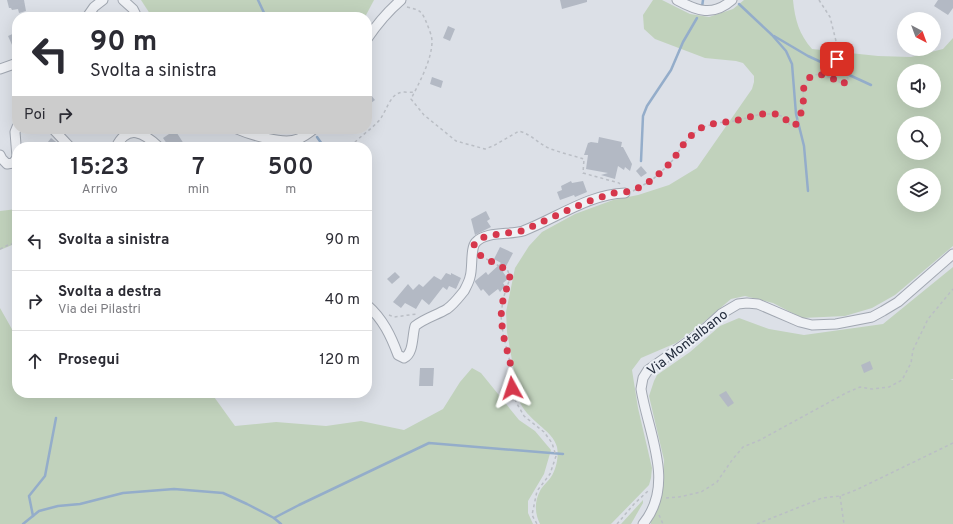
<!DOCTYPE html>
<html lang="it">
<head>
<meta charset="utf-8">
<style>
  body { margin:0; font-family:Overpass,sans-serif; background:#f7f7f7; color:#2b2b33; height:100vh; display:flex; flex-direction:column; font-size:15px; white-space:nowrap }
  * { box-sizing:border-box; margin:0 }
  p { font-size:13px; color:#7c7c81 }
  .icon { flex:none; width:22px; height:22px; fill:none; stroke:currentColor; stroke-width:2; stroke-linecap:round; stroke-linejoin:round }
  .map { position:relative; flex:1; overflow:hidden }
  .details { position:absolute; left:12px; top:142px; width:360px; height:256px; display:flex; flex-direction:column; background:#fff; border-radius:16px; box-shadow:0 4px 16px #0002 }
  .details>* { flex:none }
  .top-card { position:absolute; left:12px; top:12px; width:360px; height:122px; border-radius:16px; box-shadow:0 4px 16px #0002; background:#fff; color:#2b2b33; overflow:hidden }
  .needle { width:26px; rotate:139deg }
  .buttons { position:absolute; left:897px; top:12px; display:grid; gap:8px }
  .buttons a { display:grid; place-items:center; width:44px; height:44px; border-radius:50%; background:#fff; box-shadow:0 4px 16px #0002; font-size:20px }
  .pin { position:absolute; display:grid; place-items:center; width:34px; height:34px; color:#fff; margin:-17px; border-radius:8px; box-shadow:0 2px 6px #0006 }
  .me { position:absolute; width:44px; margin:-22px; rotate:355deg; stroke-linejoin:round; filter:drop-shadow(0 0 3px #0008) }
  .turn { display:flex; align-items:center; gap:14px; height:84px; padding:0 12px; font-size:18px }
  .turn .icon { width:52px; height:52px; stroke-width:2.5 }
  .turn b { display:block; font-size:28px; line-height:34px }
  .then { display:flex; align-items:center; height:38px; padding:0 12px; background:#0003; gap:8px; font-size:15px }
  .eta { display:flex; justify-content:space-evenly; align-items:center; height:68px; text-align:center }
  .eta b { font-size:24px; font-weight:600; line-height:28px }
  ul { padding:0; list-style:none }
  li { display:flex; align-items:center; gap:12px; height:60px; padding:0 12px; border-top:1px solid #e1e1e2 }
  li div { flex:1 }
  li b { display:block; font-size:15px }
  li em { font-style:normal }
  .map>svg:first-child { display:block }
</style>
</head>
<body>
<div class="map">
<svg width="953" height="524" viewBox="0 0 953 524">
  <rect width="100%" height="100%" fill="#dce0e7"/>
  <g fill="#c1d2bc" fill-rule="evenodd">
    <path d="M141,0H374L365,17H152Z"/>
    <path d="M653,0H662L690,14L709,17L733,9L744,0H793C795,20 799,34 812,49L878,56L911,57L943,49L953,38V246L895,295L872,308L845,316L802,318L773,303L745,296L731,299L698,327L676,343L641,358L632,370L638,408L652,468L651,478L649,485L611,524H540C535,514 534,502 540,491C542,486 548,482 551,477C556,469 559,457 557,447C553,430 526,420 519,400L507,332L506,312L515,268L529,246L542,232L575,214L613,200L638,195L669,185L697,168L752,89L754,82V76L743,63L736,61L705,58L655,39L644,29L643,15ZM904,71H934V101H904ZM904,123H934V153H904ZM904,175H934V205H904Z"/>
    <path d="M17,209V243L0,250V211Z"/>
    <path d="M953,267V379L950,380H953V524H651L650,518L663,489L664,460L649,396L654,381L657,375L690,352L720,326L739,318L769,329L804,335L883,324Z"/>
    <path d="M0,308L17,338V393H203L212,394L235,426L276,422L326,426L361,421L404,430L443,409L460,382L472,368L481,373L519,420L535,431L551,450L544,474L528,501V513L533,524H0Z"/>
    <path d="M643,500V503L631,524H621Z"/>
  </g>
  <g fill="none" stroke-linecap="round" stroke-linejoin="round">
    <g stroke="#94adca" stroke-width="2.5">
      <path d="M258,0L266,17"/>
      <path d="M739,4L772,35L786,51L792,64L796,114L804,146L808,191"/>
      <path d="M702,7L703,0"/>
      <path d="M774,36L808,56L871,85"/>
      <path d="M317,137L324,147"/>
      <path d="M641,161L643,116L647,106L671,70L683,42L697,18"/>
      <path d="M33,516L29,496L45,476L56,418"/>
      <path d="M274,518L299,505L429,443L563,454"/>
      <path d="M23,524L39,511L58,506L80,504L123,493L174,489L223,493L247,504L274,518L281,524"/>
    </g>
  </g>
  <g fill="#b3b9c4">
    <path d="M7,0H24L26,11L19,13L18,9L12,10L11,8H9Z"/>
    <path d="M560,0H587V2L562,9Z"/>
    <path d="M938,0H953V8L948,15L934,6Z"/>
    <path d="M448,26L455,29L450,41L443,38Z"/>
    <path d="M17,32V56L8,36Z"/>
    <path d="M432,77L443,81L441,88L430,84Z"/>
    <path d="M367,90L375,100L367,106Z"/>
    <path d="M175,130L184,144L179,147H169L163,138Z"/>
    <path d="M599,137L622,142L621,147H623L632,164L630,171L625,167L624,170L618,166L615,179L601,175L608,173L586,169L588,155H584L588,143L591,142L598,143Z"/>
    <path d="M51,138L60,145L62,147H44Z"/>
    <path d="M641,166L647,173L641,177L636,171Z"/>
    <path d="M571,181L572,183L583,181L587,192L575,197L574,195L560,200L557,192L562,190L561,186Z"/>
    <path d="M486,211L490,219L487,221L491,227L475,235L471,219Z"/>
    <path d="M500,247L513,253L503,272L508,279L503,283L505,286L500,292L498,289L489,296L483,289L481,291L475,282V281L486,272L488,275L501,263L494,259Z"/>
    <path d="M395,272L400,277L392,284L387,279Z"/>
    <path d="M446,273L451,275V273L461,278L456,289L449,286L447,290L443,287L429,305L422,299L416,309L405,303L401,308L393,302L408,284L413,290L419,284L423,287L434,276L441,280Z"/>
    <path d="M870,361L873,369L864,373L861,365Z"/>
    <path d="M420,368H434L433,386H419Z"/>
    <path d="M726,391L734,403L728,407L719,395Z"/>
  </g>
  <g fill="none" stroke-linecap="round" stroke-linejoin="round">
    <defs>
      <g id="minor">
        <path d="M123,0L133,9L137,17"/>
        <path d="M677,0C697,11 713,17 732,0"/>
        <path d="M87,17L94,7L103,0"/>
        <path d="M367,39C377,24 387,12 401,0"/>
        <path d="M0,69L17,63"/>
        <path d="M17,127L15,132L17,157"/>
        <path d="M53,129L70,147"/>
        <path d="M237,129C251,135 284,145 298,139C304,137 309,133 314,129"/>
        <path d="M116,147C128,123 144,133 159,147"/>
        <path d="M0,155L2,159L7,164L13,163L17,158"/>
        <path d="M367,305C383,319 391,336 398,355L404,358C414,353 412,336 415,326C425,318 437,315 447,309C454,304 459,297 464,291C466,287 469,282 470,277C473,268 470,248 476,242C486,231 510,235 523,231C557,218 589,194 625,193"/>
        <path d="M643,524C676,484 648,433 641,389L643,378L648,370L699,334L721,314L738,304L747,303L758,304L800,322L812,325L836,324L872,317L883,311L898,302L953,254"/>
      </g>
    </defs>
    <use href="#minor" stroke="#a1a7b1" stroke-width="11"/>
    <g stroke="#babec5" stroke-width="1.5" stroke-dasharray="3 3" stroke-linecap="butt">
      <path d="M407,7C420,10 422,11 427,24C429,29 432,36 432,41C432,60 419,83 411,99L424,115L456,141L485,149L493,146L519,131C533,135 538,144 551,149C562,153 574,156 584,159L583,173L619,183L620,184"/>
      <path d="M351,147C359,136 373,129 381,118C386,111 390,96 399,93C403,91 410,93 415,92"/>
      <path d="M633,191L652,180L662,171L672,161L688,138L701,128L716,123L735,121L761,114H775L784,117L790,125L797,124C798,119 803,109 803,106C804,99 802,91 805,84C813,66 832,78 843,84L848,79L845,69L837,59L836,41L830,17L819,0"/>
      <path d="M0,249L10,244L17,245"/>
      <path d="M481,256L508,271L510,278L503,299L501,316L503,334L511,366L512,388L516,402L524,416L544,432L552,443L556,456L550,474L537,491L532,515L537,524"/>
      <path d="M389,315L394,317L417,314"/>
      <path d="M840,496L844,524"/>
      <path d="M666,498L679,497L701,492L717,482L732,460L743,447L760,440L846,393L860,387L872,389L889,387L902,380L911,363L913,350L928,319L953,289"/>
      <path d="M659,515L663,524"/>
      <path d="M617,524L634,504L648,491"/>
      <path d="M757,524L822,498L840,496L856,490L953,443"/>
    </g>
    <use href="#minor" stroke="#eff1f5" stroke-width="9"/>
  </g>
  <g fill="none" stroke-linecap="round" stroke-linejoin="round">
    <path stroke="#d6374c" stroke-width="7" stroke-dasharray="0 12.6" d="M512,388L511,366L503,334L501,316L503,300L510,278L508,271L502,267L481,256L474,245L481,238L498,234L522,231L586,202L599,198L613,193L633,191L652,180L662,171L672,161L688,138L701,128L716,123L735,121L761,114H775L784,117L790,125L797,124C798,120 803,109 803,106C804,99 802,91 805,84C813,66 832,78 843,84L848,79L845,69L837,59"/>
  </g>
  <g text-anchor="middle" stroke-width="4" stroke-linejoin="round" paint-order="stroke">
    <g font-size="14" fill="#252e3e" stroke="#ebeff5">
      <text transform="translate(687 342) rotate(-38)" y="5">Via Montalbano</text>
    </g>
  </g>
</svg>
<div class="buttons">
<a><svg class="needle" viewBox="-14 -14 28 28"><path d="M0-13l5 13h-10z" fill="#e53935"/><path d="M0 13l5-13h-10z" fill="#7c7c81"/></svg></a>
<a><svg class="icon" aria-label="sound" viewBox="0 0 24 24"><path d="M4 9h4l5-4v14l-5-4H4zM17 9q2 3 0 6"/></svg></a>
<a><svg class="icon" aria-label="search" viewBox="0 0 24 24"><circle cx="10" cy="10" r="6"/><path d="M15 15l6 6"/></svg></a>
<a><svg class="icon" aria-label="layers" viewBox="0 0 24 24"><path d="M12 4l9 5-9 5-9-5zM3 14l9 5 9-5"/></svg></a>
</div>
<div class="pin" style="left:837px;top:59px;background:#d93025"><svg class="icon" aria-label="arrive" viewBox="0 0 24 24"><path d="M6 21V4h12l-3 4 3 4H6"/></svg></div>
<svg class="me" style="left:512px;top:388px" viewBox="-20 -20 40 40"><path d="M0-17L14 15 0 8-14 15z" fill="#d6374c" stroke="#fff" stroke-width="4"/></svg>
<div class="top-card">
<div class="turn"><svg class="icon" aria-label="left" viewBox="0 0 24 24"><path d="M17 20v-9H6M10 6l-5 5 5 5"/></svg><div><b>90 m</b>Svolta a sinistra</div></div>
<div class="then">Poi<svg class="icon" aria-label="right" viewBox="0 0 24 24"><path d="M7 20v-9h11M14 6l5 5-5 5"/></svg></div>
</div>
<section class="details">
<div class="eta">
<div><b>15:23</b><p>Arrivo</p></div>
<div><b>7</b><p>min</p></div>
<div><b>500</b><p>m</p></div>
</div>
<ul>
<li><svg class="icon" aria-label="left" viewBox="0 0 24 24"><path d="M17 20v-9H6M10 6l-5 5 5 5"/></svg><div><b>Svolta a sinistra</b></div><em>90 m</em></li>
<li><svg class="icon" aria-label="right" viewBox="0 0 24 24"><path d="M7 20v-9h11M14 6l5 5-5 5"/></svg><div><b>Svolta a destra</b><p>Via dei Pilastri</p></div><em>40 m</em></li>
<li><svg class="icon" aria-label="ahead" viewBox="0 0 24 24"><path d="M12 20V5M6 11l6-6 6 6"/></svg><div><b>Prosegui</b></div><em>120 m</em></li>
</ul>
</section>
</div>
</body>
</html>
